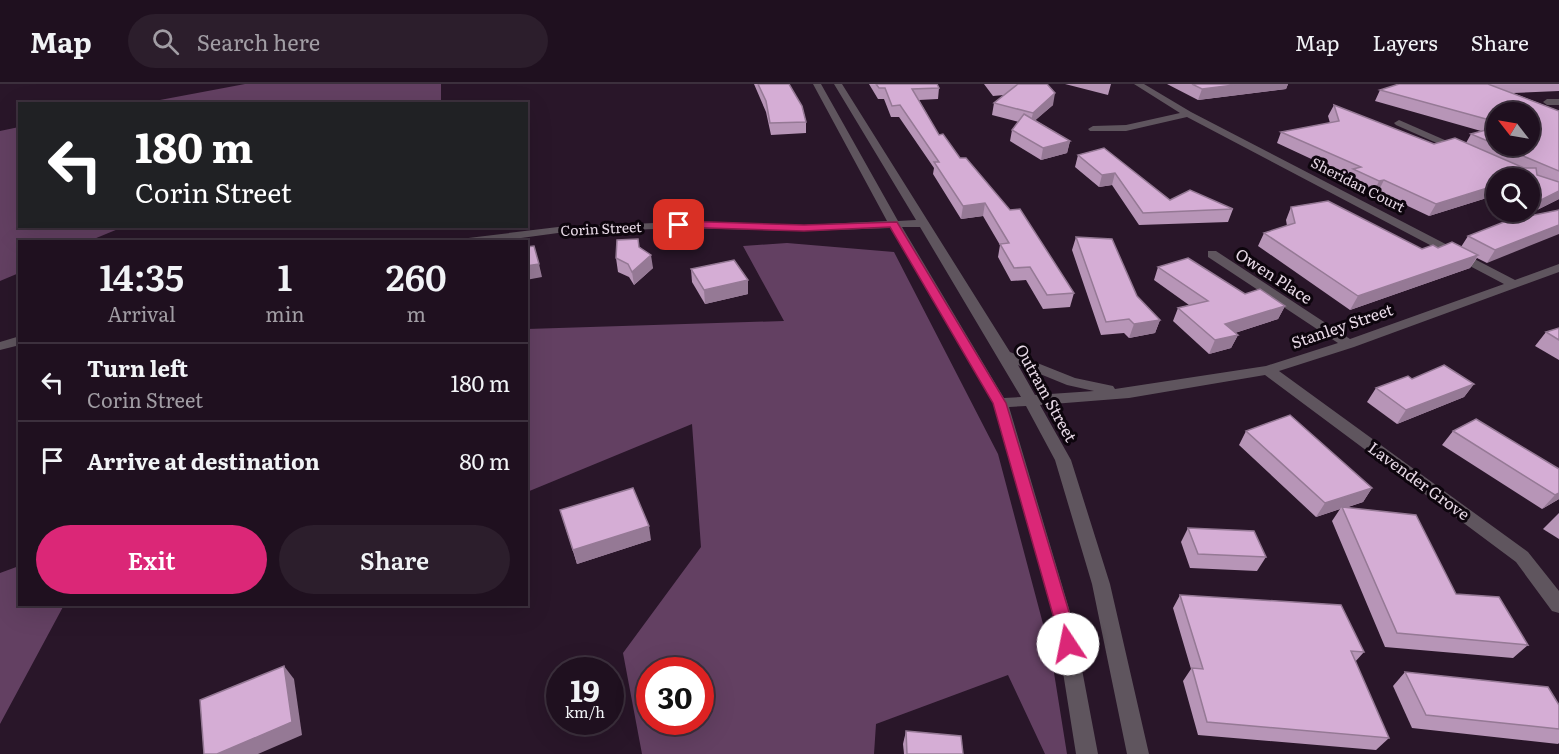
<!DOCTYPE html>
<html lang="en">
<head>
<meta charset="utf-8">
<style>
  body { margin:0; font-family:Literata,serif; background:#2c1e2c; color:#f1f3f6; height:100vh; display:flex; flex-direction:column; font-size:22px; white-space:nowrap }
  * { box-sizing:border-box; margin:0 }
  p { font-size:20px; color:#a19da4 }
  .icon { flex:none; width:33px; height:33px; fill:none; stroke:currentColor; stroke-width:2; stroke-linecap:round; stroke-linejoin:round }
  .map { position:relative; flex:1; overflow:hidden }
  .side { position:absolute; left:18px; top:156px; width:510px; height:366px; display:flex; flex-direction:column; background:#1f101f; border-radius:0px; box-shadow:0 6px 24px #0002,0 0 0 2px #3c303d }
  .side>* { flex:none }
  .top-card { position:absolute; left:18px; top:18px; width:510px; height:126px; border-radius:0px; box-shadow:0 6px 24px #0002,0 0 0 2px #3c303d; background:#202124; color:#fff; overflow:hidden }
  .needle { width:39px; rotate:301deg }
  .fabs { position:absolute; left:1486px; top:18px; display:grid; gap:12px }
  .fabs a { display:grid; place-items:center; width:54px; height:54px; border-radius:50%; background:#1f101f; box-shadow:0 6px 24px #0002,0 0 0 2px #3c303d; font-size:30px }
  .speed { position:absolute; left:546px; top:573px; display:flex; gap:12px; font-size:30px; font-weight:700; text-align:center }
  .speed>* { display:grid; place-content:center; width:78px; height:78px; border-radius:50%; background:#1f101f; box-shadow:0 6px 24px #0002,0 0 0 2px #3c303d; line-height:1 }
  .speed small { font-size:15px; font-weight:400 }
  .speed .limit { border:9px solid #d22; background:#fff; color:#111 }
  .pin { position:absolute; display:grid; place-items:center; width:51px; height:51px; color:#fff; margin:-26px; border-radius:12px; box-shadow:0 3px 9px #0006 }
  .me { position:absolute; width:66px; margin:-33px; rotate:349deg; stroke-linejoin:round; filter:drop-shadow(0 0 4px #0008) }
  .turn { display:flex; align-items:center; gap:21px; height:126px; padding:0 18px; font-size:27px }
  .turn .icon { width:78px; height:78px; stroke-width:2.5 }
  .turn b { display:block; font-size:42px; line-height:51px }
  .eta { display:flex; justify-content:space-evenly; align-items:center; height:102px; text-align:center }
  .eta b { font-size:36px; font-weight:600; line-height:42px }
  .button { display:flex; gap:12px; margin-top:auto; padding:12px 18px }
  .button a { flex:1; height:69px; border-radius:36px; background:#db2777; color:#fff; font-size:24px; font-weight:600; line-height:69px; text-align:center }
  .button a+a { background:#2c1e2c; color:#f1f3f6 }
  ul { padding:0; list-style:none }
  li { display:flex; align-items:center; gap:18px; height:78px; padding:0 18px; border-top:2px solid #3c303d }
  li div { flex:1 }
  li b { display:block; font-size:22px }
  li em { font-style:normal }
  header { display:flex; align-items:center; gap:36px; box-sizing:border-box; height:84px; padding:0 30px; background:#1f101f; border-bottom:2px solid #3c303d }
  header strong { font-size:28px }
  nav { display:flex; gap:33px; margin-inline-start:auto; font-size:21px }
  .search { width:420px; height:54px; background:#2c1e2c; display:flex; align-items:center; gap:15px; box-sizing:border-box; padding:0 21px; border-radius:33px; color:#a19da4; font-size:22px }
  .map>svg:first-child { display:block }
</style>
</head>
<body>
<header>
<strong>Map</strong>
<div class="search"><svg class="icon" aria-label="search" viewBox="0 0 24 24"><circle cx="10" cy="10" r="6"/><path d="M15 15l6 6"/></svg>Search here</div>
<nav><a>Map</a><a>Layers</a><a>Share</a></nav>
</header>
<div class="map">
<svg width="1559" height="670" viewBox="0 0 1559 670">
  <rect width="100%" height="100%" fill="#291629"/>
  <g fill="#634062" fill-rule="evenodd">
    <path d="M245,0H441V19H144Z"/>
    <path d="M19,43L20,142L123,143L89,157L20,158L19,189L0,197V47Z"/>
    <path d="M787,159L894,168L998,370L1051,570L1067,670H1045L1008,591L876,640L874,670H642L623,569L701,463L692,340L527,408V245L784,237L743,162ZM650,586H700V638H650Z"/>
    <path d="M19,482L20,520L64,521L0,640V489Z"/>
  </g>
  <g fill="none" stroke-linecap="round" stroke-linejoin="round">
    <g fill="#5f555e" fill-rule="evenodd">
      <path d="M813,0H821L898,137L916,136L834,0H842L1010,268L1075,294L1113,302L1115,305L1266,282L1338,259L1208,173V167H1216L1350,255L1504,200L1187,33L1126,47H1090L1088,45L1093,42L1126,41L1180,29L1134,0H1144L1191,28L1515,196L1559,180V188L1354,263L1279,287L1528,468L1559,507V529L1552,527L1516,478L1265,291L1129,314L1040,321L1071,376L1110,500L1149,670H1127L1092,500L1055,376L1026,322L1009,323L1073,538L1098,670H1076L1055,538L993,319L891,144L804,147L679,144L558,149L492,158H455L460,155L558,143L679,138L804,141L887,137ZM902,143H920L1021,313L1004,314ZM1018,281L1067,301L1094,307L1035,311Z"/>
      <path d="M1559,15V21H1547L1543,18L1547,15Z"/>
      <path d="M1399,36L1463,64L1465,66L1457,68L1396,41L1394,39Z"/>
      <path d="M20,252V261L0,266V258Z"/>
    </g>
  </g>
  <g fill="#b795b7" fill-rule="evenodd">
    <path d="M754,0H789L806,38V49L771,51L766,28Z"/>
    <path d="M869,0H937L939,4L938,15L919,16L939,51L1074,209L1070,223L1043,225L1026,196L1011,197L998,173L1000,161L983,132L961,135L933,90L934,84L899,33H891L884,15H878Z"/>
    <path d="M984,0H1047L1053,21L1035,36L1070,57L1067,69L1041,76L1010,57L1012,46L1019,38L992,31L994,19L1004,11L993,12Z"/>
    <path d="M1065,0H1111L1108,11Z"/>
    <path d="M1167,0H1288L1286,5L1198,16Z"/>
    <path d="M1399,0H1559V7L1513,9L1559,27V115L1533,128L1530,127V94H1497V114L1493,112L1429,132L1378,108L1373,110L1347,97L1350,93L1277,59L1281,48L1330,39L1328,32L1334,21L1434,60L1466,59L1471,50L1481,47L1375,17L1380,6ZM1497,28L1530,62H1497Z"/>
    <path d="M1078,71L1170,116L1233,125L1228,138L1139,141L1112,101L1099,103L1075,83Z"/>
    <path d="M1291,123L1422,165L1461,163L1468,152L1559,126L1487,179L1477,174L1470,184L1350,226L1258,162L1264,149L1287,142L1286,136Z"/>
    <path d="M1076,153L1160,236L1155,249L1129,254L1124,249L1101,251L1072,166Z"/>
    <path d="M640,163L653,184L634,201L629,193L618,188L616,174Z"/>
    <path d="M1158,183L1245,210L1285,222L1278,235L1235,249L1238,251L1231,264L1209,270L1173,237L1178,224L1189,221L1154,196Z"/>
    <path d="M691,185L748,196V210L705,220L692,198Z"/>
    <path d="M1559,244V276L1535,262L1546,248Z"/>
    <path d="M1412,295L1474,300L1464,313L1397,340L1367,318L1376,304Z"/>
    <path d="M1476,335L1559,415L1542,425L1442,361L1453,347Z"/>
    <path d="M1246,347L1372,404L1363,418L1345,424L1456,510L1528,561L1513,574L1385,563L1332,437L1340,425L1316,433L1239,361Z"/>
    <path d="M560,426L651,456L577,480Z"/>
    <path d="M1559,429V455L1543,445Z"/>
    <path d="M1188,444L1266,473L1257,487L1190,484L1181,458Z"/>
    <path d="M1180,511L1364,568L1355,578L1389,654L1376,666L1198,651L1183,597L1191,585L1173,524Z"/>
    <path d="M1405,588L1559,621V659L1558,660L1412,644L1393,602Z"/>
    <path d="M906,647L963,670H904L903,660Z"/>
  </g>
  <g fill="#957995">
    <path d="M1242,0H1288L1286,5L1198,16L1202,5Z"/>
    <path d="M1055,9L1053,21L1030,41L1033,29Z"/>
    <path d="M1070,57L1067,69L1041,76L1043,64Z"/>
    <path d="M1115,89L1112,101L1099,103L1102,91Z"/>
    <path d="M1384,96L1378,108L1373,110L1379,97Z"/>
    <path d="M1497,101V107L1493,112L1429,132L1436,120Z"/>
    <path d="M1559,107V115L1533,128L1541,116Z"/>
    <path d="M985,119L983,132L961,135L963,122Z"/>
    <path d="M1559,141V150L1487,179L1495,166Z"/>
    <path d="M651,171L653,184L634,201L632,188Z"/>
    <path d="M1478,171L1470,184L1350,226L1358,212Z"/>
    <path d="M539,180L542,193L526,196V182Z"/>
    <path d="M748,196V210L705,220L704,206Z"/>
    <path d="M1285,222L1278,235L1219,254L1225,240Z"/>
    <path d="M1160,236L1155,249L1129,254L1134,240Z"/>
    <path d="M1238,251L1231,264L1209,270L1215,256Z"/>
    <path d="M1474,300L1464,313L1397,340L1406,326Z"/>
    <path d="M1372,404L1363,418L1342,425V423L1340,425L1316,433L1325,419Z"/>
    <path d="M1559,409V415L1542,425L1555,411Z"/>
    <path d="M649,442L651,456L577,480L573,466Z"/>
    <path d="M284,582L294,595L302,651L258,670H217Z"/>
  </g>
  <g fill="#d5add5" stroke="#957995" stroke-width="1.5">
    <path d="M758,0H789L802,22L806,38L770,39L766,17Z"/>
    <path d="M876,0H937L939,4L912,5L939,51L943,50L960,74H966L1010,126L1020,125L1074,209L1047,211L1030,183L1014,184L1000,160L1009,159L985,119L963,122L934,78H939L900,21L892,22L885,4H879Z"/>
    <path d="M1018,0H1047L1055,9L1033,29L994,19Z"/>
    <path d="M1192,0H1242L1202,5Z"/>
    <path d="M1399,0H1488L1559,27V87L1499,62H1530V28H1497V38L1380,6Z"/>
    <path d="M1334,21L1434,60L1455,54L1524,84H1536L1537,91L1559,98V107L1541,116L1530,111V94H1497V101L1436,120L1384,96L1379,97L1353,85L1361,83L1281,48L1339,37Z"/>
    <path d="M1024,30L1070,57L1043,64L1012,46Z"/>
    <path d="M1497,43V61L1471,50Z"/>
    <path d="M1104,64L1170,116L1190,106L1233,125L1143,129L1115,89L1102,91L1078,71Z"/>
    <path d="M1328,117L1422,165L1433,161L1438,164L1452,158L1478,171L1358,212L1264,149L1295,139L1291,123Z"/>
    <path d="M1559,126V141L1495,166L1468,152L1509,136Z"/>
    <path d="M1076,153L1112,155L1137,212L1160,236L1134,240L1129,235L1106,238Z"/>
    <path d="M638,155L639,163L651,171L632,188L628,180L616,174L617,156Z"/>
    <path d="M534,162L539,180L526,182V163Z"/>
    <path d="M1188,174L1245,210L1260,205L1285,222L1225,240L1238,251L1215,256L1178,224L1208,217L1158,183Z"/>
    <path d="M734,176L748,196L704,206L691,185Z"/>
    <path d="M1559,244V256L1546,248Z"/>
    <path d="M1444,281L1474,300L1406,326L1376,304L1408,292L1412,295Z"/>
    <path d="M1290,331L1372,404L1325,419L1246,347Z"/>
    <path d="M1476,335L1559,385V409L1555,411L1453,347Z"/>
    <path d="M633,404L649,442L573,466L560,426Z"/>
    <path d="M1342,423L1416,431L1456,510L1499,513L1528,561L1397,549Z"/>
    <path d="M1188,444L1254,447L1266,473L1198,470Z"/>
    <path d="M1180,511L1341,521L1364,568L1351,567L1389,654L1207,638L1192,584L1203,585Z"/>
    <path d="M284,582L292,638L217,670H204L200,616Z"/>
    <path d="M1405,588L1548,603L1559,621V645L1426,631Z"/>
    <path d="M906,647L961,652L963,670H907Z"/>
  </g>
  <path fill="#db2777" stroke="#8e194d" stroke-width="1.5" d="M679,137L804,141L897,138L1006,319L1072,538L1076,560L1074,566L1068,568L1061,566L1055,538L993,319L890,143L804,147L675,143V138Z"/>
  <g text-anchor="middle" stroke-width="6" stroke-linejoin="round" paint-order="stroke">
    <g font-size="14" fill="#e7d9e6" stroke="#0d050d">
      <text transform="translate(1358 101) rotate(27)" y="5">Sheridan Court</text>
      <text transform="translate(601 145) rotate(-3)" y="5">Corin Street</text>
    </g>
    <g font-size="16" fill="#e7d9e6" stroke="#0d050d">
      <text transform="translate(1274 192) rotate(33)" y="6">Owen Place</text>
      <text transform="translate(1342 242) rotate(-19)" y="6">Stanley Street</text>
      <text transform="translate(1046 309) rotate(61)" y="6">Outram Street</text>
      <text transform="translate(1419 397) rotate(36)" y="6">Lavender Grove</text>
    </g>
  </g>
</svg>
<div class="fabs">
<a><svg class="needle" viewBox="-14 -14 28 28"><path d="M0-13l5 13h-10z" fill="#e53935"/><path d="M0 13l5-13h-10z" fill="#a19da4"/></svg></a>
<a><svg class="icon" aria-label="search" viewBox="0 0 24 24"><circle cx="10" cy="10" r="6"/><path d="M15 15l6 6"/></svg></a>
</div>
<div class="speed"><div>19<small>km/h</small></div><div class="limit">30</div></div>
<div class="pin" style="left:679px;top:141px;background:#d93025"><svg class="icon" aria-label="arrive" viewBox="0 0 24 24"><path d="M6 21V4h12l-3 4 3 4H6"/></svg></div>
<svg class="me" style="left:1068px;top:560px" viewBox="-20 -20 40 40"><circle r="19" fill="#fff"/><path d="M0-13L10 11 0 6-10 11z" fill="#db2777"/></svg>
<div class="top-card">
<div class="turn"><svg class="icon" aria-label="left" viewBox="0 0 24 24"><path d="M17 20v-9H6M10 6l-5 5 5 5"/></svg><div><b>180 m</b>Corin Street</div></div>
</div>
<section class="side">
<div class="eta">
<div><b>14:35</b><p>Arrival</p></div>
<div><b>1</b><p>min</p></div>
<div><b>260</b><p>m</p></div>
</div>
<ul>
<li><svg class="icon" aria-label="left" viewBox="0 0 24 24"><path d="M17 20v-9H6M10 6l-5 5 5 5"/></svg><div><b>Turn left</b><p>Corin Street</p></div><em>180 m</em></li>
<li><svg class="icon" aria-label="arrive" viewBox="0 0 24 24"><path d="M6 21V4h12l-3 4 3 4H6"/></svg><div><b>Arrive at destination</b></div><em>80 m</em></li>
</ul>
<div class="button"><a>Exit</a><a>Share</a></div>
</section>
</div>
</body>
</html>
